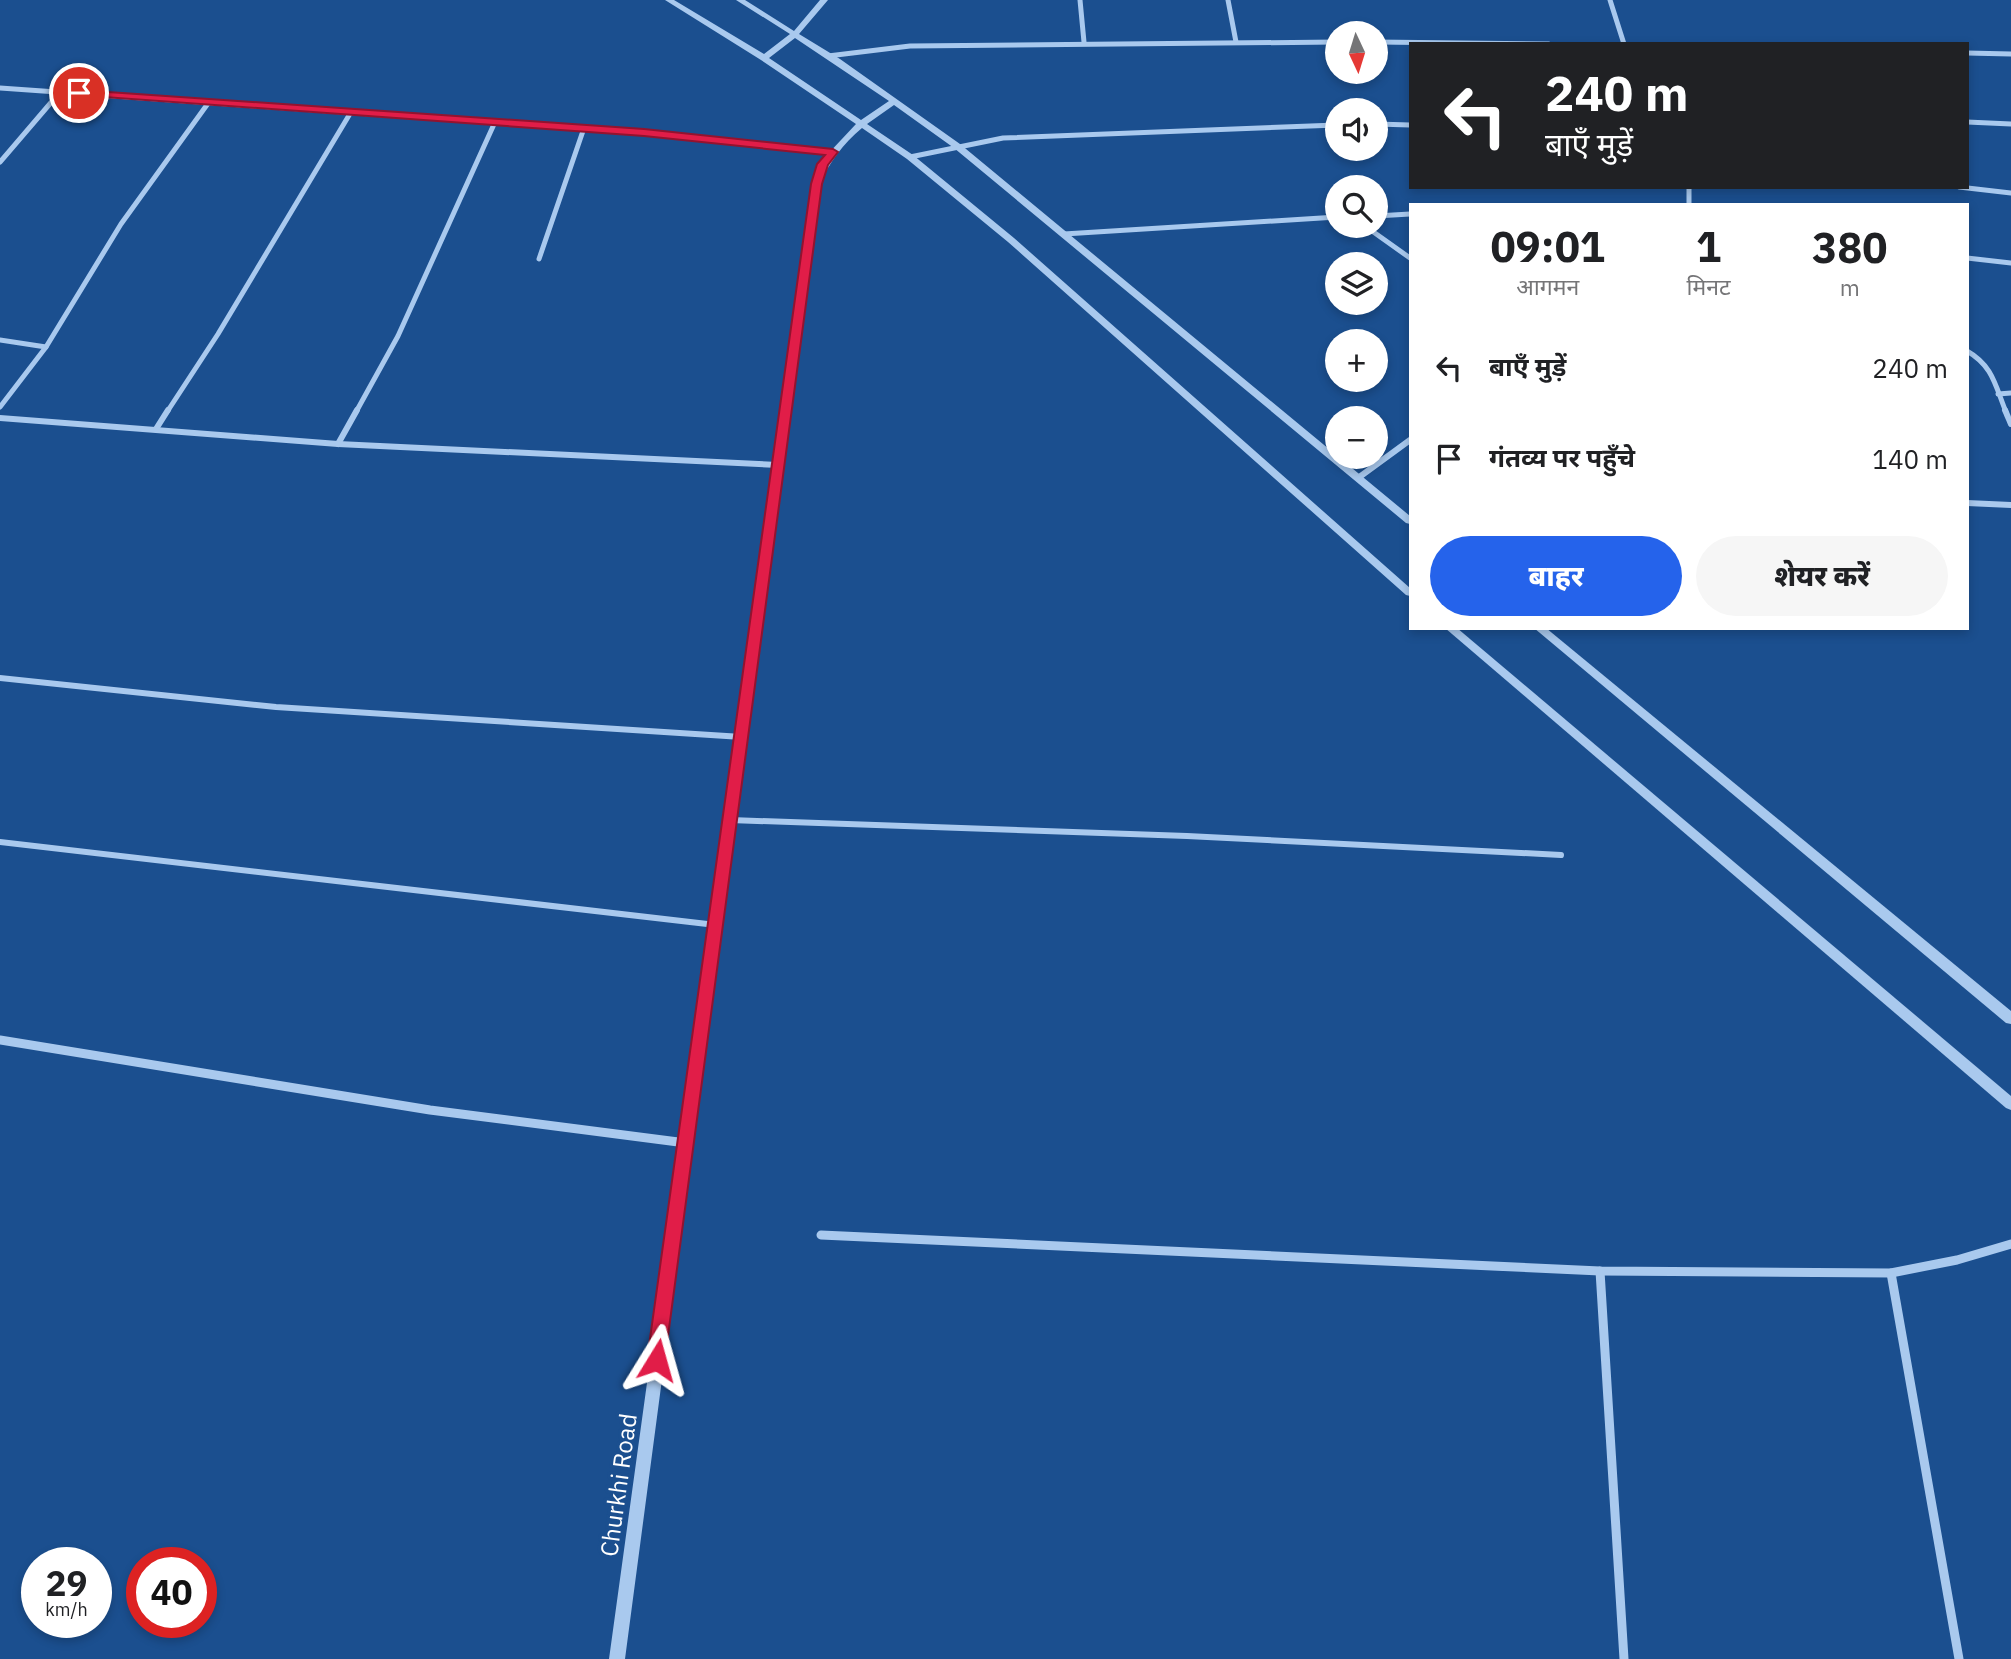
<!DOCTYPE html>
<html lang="hi">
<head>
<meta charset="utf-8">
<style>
  body { margin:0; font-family:"IBM Plex Sans","Noto Sans Devanagari",sans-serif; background:#f6f6f6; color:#202124; height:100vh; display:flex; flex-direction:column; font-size:26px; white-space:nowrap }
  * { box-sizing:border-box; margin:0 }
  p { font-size:23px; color:#757577 }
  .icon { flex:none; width:38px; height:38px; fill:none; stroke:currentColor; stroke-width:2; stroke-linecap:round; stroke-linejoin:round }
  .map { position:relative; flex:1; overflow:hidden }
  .drawer { position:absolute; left:1409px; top:203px; width:560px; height:427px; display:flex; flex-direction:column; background:#fff; border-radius:0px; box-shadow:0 4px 10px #0003 }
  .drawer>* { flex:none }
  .hud { position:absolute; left:1409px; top:42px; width:560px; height:147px; border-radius:0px; box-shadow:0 4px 10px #0003; background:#202124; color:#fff; overflow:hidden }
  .needle { width:46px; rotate:176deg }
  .controls { position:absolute; left:1325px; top:21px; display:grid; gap:14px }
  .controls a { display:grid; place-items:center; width:63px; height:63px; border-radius:50%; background:#fff; box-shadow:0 4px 10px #0003; font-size:35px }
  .speed { position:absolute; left:21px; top:1547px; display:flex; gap:14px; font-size:35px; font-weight:700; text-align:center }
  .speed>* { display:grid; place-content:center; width:91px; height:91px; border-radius:50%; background:#fff; box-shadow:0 4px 10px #0003; line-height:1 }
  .speed small { font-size:18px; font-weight:400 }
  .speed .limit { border:10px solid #d22; background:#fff; color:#111 }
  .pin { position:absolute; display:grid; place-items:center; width:60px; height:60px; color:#fff; margin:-30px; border:4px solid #fff; border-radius:50%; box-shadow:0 2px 7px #0007 }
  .me { position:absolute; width:77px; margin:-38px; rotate:8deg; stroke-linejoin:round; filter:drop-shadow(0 0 5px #0008) }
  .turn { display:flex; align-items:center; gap:24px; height:147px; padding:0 21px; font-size:32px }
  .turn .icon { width:91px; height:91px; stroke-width:2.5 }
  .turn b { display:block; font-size:49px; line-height:60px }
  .eta { display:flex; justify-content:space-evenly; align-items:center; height:119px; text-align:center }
  .eta b { font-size:42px; font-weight:800; line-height:49px }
  .primary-button { display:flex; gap:14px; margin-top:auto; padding:14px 21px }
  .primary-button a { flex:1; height:80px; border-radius:42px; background:#2563eb; color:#fff; font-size:28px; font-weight:800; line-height:80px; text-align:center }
  .primary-button a+a { background:#f6f6f6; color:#202124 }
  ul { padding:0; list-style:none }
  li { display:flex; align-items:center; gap:21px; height:91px; padding:0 21px }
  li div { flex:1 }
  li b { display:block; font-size:26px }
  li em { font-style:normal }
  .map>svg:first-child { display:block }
</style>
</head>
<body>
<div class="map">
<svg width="2011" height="1659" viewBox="0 0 2011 1659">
  <rect width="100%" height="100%" fill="#1b4f8f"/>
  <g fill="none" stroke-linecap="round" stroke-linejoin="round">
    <g stroke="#a9c9ee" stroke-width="5">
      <path d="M1080,0L1084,42"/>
      <path d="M1228,0L1236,42"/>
      <path d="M1610,0L1624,44"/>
      <path d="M1376,42L1549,44"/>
      <path d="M1967,53L2011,54"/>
      <path d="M828,56L910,46L1337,42"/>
      <path d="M0,88L644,133L833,152"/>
      <path d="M1967,122L2011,124"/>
      <path d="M1376,124L1410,125"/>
      <path d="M910,157L1003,138L1337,125"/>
      <path d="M0,162L60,92"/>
      <path d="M1689,187V205"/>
      <path d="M1959,187L2011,193"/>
      <path d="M1376,216L1410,214"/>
      <path d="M1365,226L1410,258"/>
      <path d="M1064,234L1337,217"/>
      <path d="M1967,258L2011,263"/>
      <path d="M539,259L584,128"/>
      <path d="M0,340L46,347"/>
      <path d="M1967,351C1993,366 1995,385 2006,412"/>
      <path d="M1998,394L2011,393"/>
      <path d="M0,407L46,347L121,224L209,102"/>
      <path d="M167,412L218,334L351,112"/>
      <path d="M356,412L398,336L495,122"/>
    </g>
    <g stroke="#a9c9ee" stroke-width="6">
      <path d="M2005,410L2011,424"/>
      <path d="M0,418L338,444L778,465"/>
      <path d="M156,429L168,410"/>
      <path d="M338,444L357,410"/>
      <path d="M1358,478L1410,440"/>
      <path d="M1967,503L2011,505"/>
      <path d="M0,678L276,707L742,737"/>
      <path d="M730,820L1187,836L1561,855"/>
      <path d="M0,842L716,925"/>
    </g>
    <g stroke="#a9c9ee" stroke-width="9">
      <path d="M0,1040L430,1110L686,1143"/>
      <path d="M821,1235L1600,1271L1891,1273L1957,1260L2011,1244"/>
      <path d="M1600,1271L1624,1659"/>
      <path d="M1891,1273L1959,1659"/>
    </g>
    <g fill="#a9c9ee" fill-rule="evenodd">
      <path d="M665,0H674L764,54L790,34L736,0H745L794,31L820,0H828L799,34L840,59L960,144L1410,516V524L1406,523L954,148L894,105L867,124L913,155L1014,238L1410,588V596L1406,595L1008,242L907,159L862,128C843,144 830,161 820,184L625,1659H609L812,184L826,156L856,124L761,60ZM795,38L889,101L861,120L769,58Z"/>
      <path d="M1445,628H1457L2011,1096V1110L2006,1108Z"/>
      <path d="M1534,628H1546L2011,1011V1024L2006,1023Z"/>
    </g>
  </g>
  <path fill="#e11d48" stroke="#92132f" stroke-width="2" d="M79,90L644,129L833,149L838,152L828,165L822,184L664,1366L657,1369L650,1366L647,1360L811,184L817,164L825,155L644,136L76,95L74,93Z"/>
  <g text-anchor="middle" stroke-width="7" stroke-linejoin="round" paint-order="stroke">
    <g font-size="24" fill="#fff" stroke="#1b4f8f">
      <text transform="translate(619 1485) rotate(-82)" y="8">Churkhi Road</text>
    </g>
  </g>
</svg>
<div class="controls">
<a><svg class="needle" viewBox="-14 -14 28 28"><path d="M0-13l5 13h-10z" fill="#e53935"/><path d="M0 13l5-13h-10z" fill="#757577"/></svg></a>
<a><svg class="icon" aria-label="sound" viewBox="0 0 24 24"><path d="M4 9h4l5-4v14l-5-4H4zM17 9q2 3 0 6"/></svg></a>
<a><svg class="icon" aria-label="search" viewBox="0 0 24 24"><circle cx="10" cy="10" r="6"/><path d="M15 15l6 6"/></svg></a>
<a><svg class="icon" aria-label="layers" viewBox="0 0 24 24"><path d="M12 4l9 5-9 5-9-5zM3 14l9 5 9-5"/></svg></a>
<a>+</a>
<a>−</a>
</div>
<div class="speed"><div>29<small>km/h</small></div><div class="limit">40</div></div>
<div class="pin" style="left:79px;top:93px;background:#d93025"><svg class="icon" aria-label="arrive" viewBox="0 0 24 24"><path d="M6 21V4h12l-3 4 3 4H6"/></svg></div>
<svg class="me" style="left:657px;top:1360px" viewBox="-20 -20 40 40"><path d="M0-17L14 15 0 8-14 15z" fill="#e11d48" stroke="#fff" stroke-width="4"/></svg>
<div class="hud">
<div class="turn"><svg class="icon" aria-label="left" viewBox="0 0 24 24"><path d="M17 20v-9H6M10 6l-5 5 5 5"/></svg><div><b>240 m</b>बाएँ मुड़ें</div></div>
</div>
<section class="drawer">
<div class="eta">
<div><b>09:01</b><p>आगमन</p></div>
<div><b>1</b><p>मिनट</p></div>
<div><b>380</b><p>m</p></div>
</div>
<ul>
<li><svg class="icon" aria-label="left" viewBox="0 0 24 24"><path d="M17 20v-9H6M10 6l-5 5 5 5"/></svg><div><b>बाएँ मुड़ें</b></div><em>240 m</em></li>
<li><svg class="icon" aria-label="arrive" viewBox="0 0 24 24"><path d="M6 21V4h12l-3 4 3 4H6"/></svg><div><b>गंतव्य पर पहुँचे</b></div><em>140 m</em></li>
</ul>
<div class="primary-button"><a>बाहर</a><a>शेयर करें</a></div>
</section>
</div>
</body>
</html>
